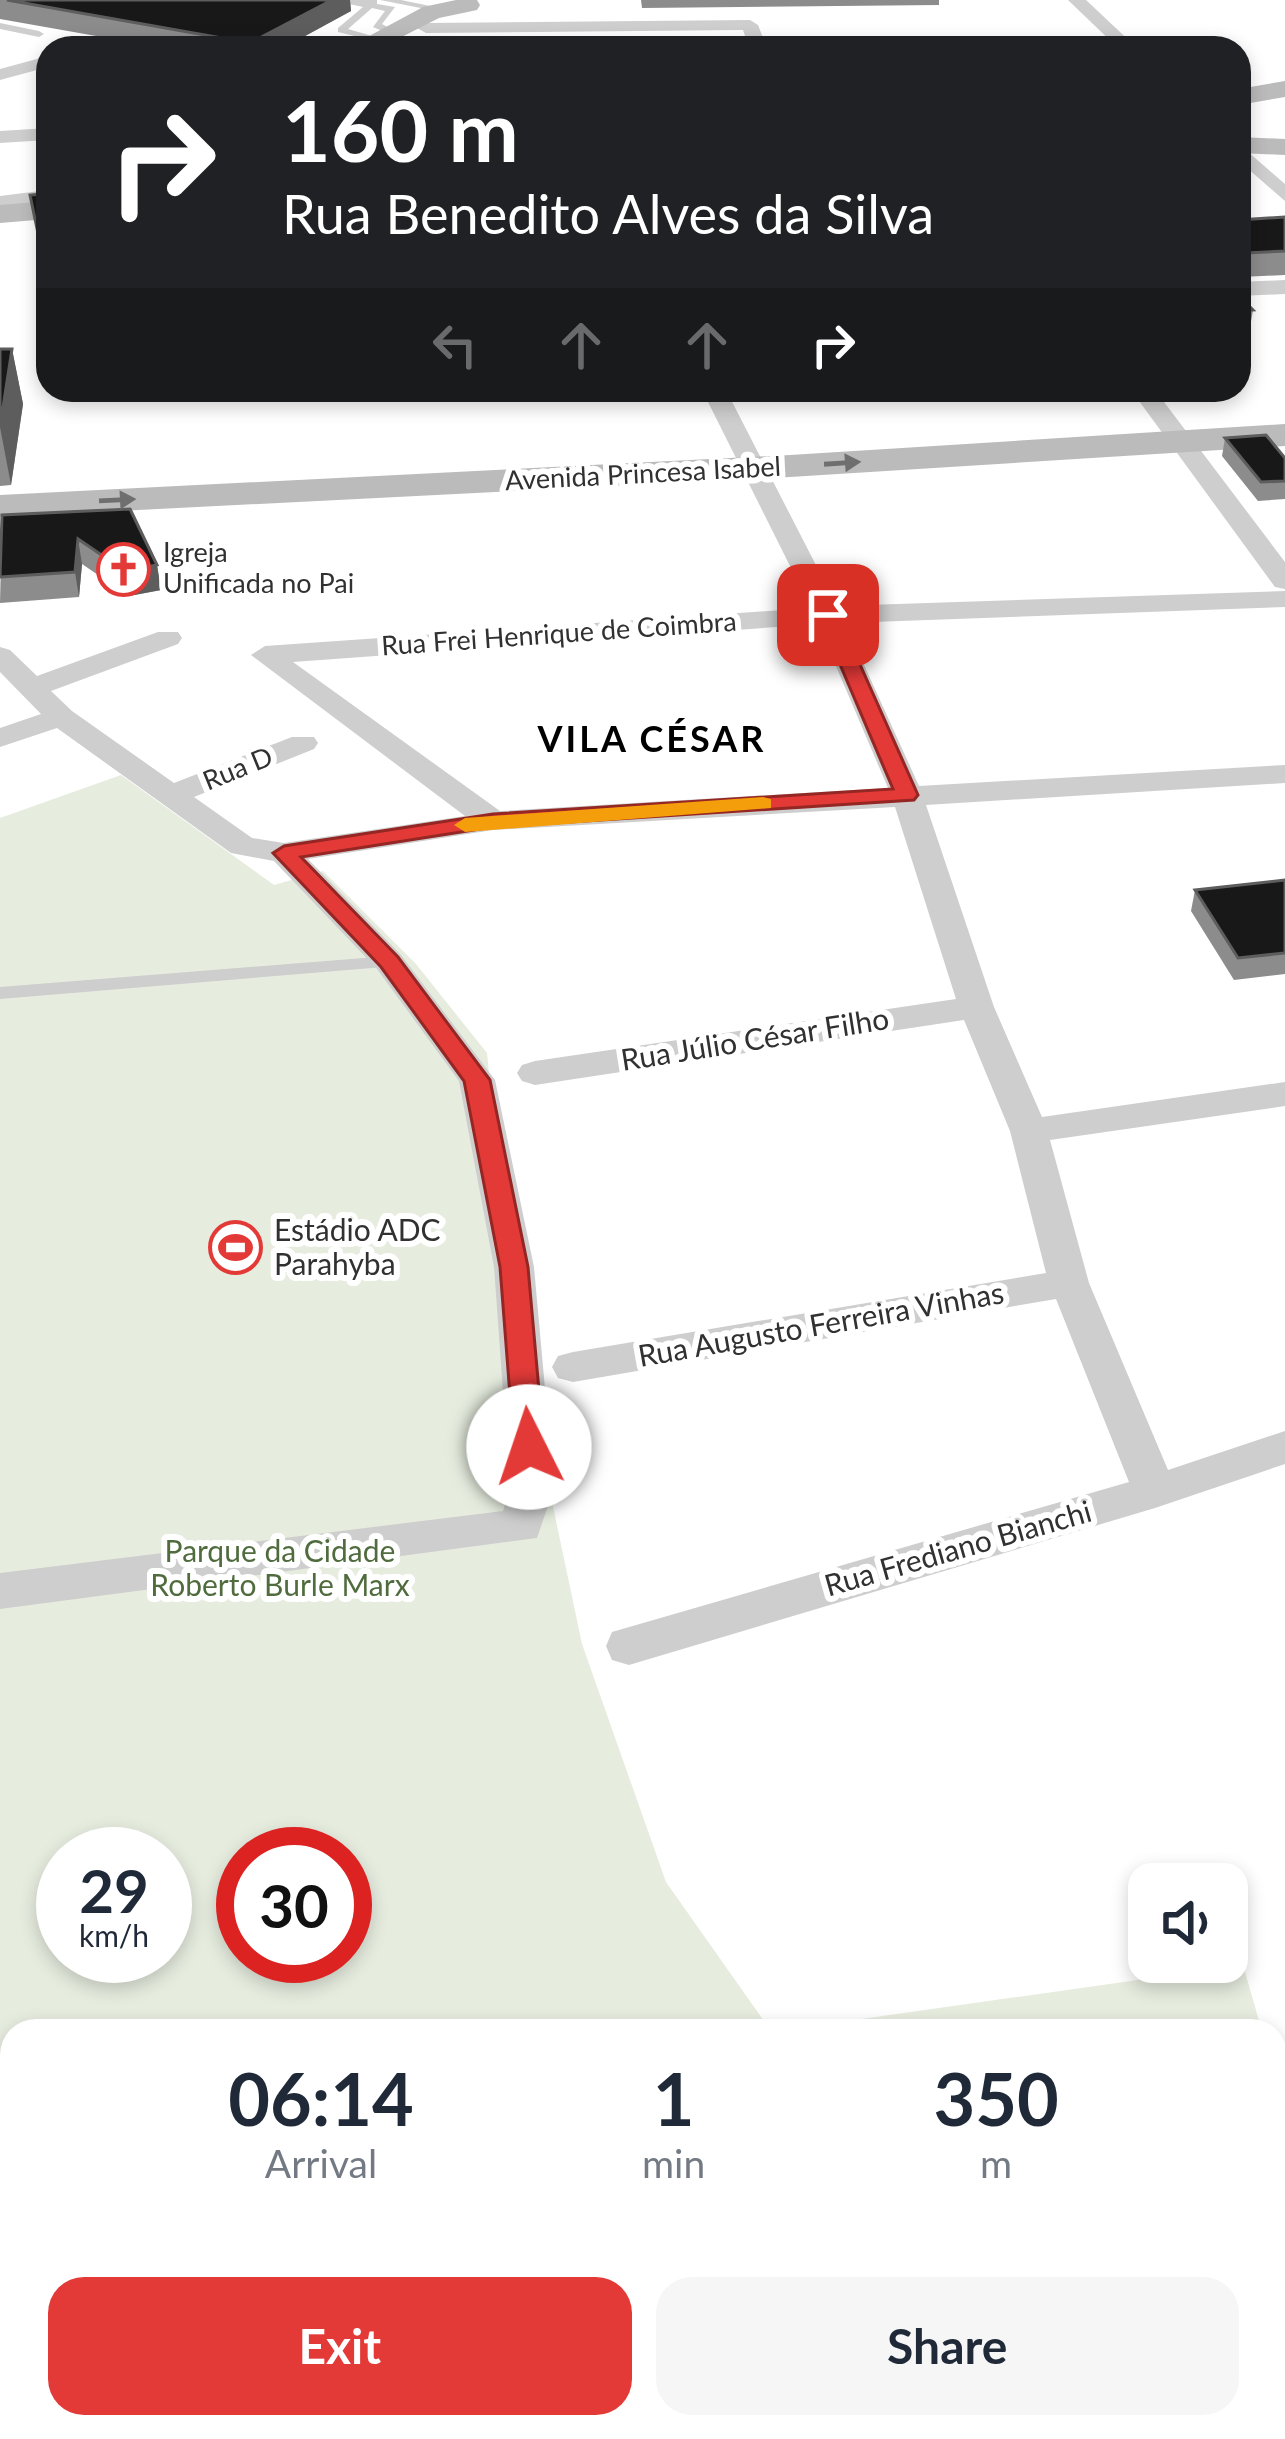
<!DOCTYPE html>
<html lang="en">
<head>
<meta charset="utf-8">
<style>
  body { margin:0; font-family:Lato,sans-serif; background:#f6f6f7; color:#1f2937; height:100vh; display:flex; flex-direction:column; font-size:45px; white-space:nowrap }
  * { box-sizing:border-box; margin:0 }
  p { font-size:39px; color:#747a83 }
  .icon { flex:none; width:66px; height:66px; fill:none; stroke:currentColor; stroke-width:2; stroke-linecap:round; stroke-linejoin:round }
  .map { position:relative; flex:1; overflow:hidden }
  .sheet { position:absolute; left:0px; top:2019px; width:1287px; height:420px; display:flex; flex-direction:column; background:#fff; border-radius:36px 36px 0 0; box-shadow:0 6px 18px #0003 }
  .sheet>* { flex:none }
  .guide { position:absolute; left:36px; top:36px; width:1215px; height:366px; border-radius:36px; box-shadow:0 6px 18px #0003; background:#202124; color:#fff; overflow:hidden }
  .fabs { position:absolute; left:1128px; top:1863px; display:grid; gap:24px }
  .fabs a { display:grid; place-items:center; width:120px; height:120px; border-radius:24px; background:#fff; box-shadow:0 6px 18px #0003; font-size:60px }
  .speed { position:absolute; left:36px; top:1827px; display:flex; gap:24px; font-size:60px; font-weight:700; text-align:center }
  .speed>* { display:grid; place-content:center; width:156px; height:156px; border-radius:50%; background:#fff; box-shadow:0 6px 18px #0003; line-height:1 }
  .speed small { font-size:30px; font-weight:400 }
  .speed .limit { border:18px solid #d22; background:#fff; color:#111 }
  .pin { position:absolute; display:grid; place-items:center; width:102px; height:102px; color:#fff; margin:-51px; border-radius:24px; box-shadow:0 6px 18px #0006 }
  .me { position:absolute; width:132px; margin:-66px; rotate:356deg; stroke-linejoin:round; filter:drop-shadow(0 0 9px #0008) }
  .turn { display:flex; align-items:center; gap:42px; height:252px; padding:0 48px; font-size:54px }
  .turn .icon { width:156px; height:156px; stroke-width:2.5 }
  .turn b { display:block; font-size:84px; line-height:102px }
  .lanes { display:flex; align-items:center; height:114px; padding:0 48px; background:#0003; justify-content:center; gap:60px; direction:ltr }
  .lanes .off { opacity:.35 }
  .eta { display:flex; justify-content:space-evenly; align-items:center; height:204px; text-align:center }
  .eta b { font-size:72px; font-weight:700; line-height:84px }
  .button { display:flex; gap:24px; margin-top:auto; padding:24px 48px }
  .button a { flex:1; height:138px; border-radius:36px; background:#e33a38; color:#fff; font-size:48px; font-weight:700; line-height:138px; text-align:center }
  .button a+a { background:#f6f6f7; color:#1f2937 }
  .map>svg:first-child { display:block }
</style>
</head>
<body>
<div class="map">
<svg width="1285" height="2439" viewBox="0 0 1285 2439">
  <rect width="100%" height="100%" fill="#fff"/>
  <g fill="#e6eddf" fill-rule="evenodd">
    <path d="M121,775L274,885L323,871L416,964L487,1053L508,1269L523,1364L582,1644L666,1882L771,2031H12V2427H1275V2078L1285,2114V2439H0V818ZM63,1854H165V1956H63ZM243,1854H345V1956H243Z"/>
    <path d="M1243,1965L1262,2031H777Z"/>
  </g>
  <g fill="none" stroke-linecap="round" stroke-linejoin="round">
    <g fill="#cecece" fill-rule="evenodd">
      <path d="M331,0H377V4L395,7L382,24L397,32L392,35L373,27L385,11L372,8L348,29L379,38V42L338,32V28L363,7Z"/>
      <path d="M380,0H401L445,9L441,12Z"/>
      <path d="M0,23L39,31L44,34L39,37L0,29Z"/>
      <path d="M389,956L398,962L396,966L0,999V987Z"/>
    </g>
    <g fill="#cecece" fill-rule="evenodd">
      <path d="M1068,0H1086L1137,48H1118Z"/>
      <path d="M750,20L758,25L767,48H749L743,30L426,33L417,28L426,23Z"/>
      <path d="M48,56V67L0,80V69Z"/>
      <path d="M48,128V140L0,143V131Z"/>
      <path d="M1239,144L1285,184V201L1239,161Z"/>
      <path d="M48,190V202L0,208V196Z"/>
      <path d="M1285,280V294L1239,296V282Z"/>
      <path d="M702,390H726L837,606L1285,591V607L845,623L919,786L1285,765V783L926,805L994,1007L1042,1117L1285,1082V1106L1050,1140L1089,1283L1168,1470L1285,1431V1464L1155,1508L629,1665L612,1660L606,1646L612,1632L1129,1482L1056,1299L573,1382L558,1378L552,1367L558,1356L573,1352L1046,1273L1010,1131L964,1020L535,1085L522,1081L517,1073L522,1065L535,1061L956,999L895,807L493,830L308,859L401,955L495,1080L534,1267L554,1488L537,1538L0,1609V1573L503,1511L510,1488L494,1267L459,1081L377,969L274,861L231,853L57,728L0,747V728L41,714L0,672V647L10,650L37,676L158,632H178L182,638L178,644L51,691L72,711L174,783L292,737H314L318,743L314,749L194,797L252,838L284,843L465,816L251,655L265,646L811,608ZM818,624L888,788L500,811L293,662Z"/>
      <path d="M1131,390H1155L1285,562V589L1275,587Z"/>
    </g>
    <g fill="#bbb" fill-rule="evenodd">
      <path d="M456,0H477L480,5L477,10L439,18L380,48H347L423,7Z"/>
      <path d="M1285,81V97L1239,105V89Z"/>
      <path d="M1239,137L1285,139V155L1239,153Z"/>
      <path d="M48,201V219L0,223V205Z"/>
      <path d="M1285,424V446L790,477L0,517V495L790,455Z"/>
    </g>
  </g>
  <g fill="#8c8c8c">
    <path d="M0,0H350L351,11L283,48H164L0,19Z"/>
    <path d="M641,0H939V5L642,8Z"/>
    <path d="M1285,217V275L1241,277L1239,275V220Z"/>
    <path d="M1239,296L1253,310L1250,327L1239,328Z"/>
    <path d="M0,349H12L23,404L11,485L0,486Z"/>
    <path d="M1225,438L1285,458V499L1258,501L1222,456Z"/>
    <path d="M2,515L157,565L161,590L129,596L82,564L79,597L0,603Z"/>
    <path d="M1285,880V974L1234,980L1191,911L1195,890Z"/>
  </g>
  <g fill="#5d5d5d">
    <path d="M332,0H350L351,11L283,48H251L250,43Z"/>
    <path d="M12,349L23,404L11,485L0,427Z"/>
    <path d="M78,539L82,564L79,597L75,572Z"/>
    <path d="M157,565L161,590L129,596L125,571Z"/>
  </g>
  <g fill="#181818" stroke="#5d5d5d" stroke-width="3">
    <path d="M7,0H332L250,43Z"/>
    <path d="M886,40L892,48H872Z"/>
    <path d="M48,188V281L30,195L43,194Z"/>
    <path d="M1285,217V251L1245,253L1239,246V220Z"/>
    <path d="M1239,296L1253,310L1239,311Z"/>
    <path d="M0,349H12L0,427Z"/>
    <path d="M1266,435L1285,458V481L1261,482L1225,438Z"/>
    <path d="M130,509L157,565L125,571L78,539L75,572L0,577L2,515Z"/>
    <path d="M1285,880V953L1238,958L1195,890Z"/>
  </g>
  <defs><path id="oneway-solid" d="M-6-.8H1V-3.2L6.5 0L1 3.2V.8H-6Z" transform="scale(3)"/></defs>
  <g fill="#6f6f6f">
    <use href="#oneway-solid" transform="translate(842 463) rotate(-4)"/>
    <use href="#oneway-solid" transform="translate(117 500) rotate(-3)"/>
  </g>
  <path fill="#e33a38" stroke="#942624" stroke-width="3" d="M828,609L838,615L918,795L914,800L493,827L301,857L398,957L490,1080L528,1267L544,1447L540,1455H518L514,1447L500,1267L464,1081L381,967L273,853L284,846L493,814L893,789L819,615Z"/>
  <path fill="#f59e0b" d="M763,797L771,799V808L465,832L454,825L465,818Z"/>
  <defs>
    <symbol id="church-ring" viewBox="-11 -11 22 22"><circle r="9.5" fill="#fff" stroke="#e33a38" stroke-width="1.5"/><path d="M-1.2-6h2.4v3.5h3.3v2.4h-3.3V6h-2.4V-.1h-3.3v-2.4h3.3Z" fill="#e33a38"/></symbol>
    <symbol id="stadium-ring" viewBox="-11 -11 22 22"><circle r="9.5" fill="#fff" stroke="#e33a38" stroke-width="1.5"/><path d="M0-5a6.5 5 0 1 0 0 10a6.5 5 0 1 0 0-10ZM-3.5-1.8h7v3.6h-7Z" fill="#e33a38"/></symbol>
  </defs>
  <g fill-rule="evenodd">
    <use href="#church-ring" x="94" y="540" width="59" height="59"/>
    <use href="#stadium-ring" x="206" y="1218" width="59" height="59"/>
  </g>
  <g text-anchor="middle" stroke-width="12" stroke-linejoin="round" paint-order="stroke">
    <g font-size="27" fill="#313131" stroke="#fff">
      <text transform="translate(643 474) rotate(-3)" y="9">Avenida Princesa Isabel</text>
      <text transform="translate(559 634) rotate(-4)" y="9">Rua Frei Henrique de Coimbra</text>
      <text transform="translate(238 769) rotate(-22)" y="9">Rua D</text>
    </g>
    <g font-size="27" fill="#313131" stroke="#fff" text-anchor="start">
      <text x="163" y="562">Igreja<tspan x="163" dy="31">Unificada no Pai</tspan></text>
    </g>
    <g font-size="30" fill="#313131" stroke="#fff">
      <text transform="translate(755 1040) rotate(-9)" y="10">Rua Júlio César Filho</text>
      <text transform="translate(821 1325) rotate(-10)" y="10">Rua Augusto Ferreira Vinhas</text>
      <text transform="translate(958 1549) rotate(-16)" y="10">Rua Frediano Bianchi</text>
    </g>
    <g font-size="30" fill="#313131" stroke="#fff" text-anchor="start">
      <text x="274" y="1241">Estádio ADC<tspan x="274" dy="34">Parahyba</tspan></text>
    </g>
    <g font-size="30" fill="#506c3e" stroke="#fff">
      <text x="280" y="1562">Parque da Cidade<tspan x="280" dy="34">Roberto Burle Marx</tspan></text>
    </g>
    <g font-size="36" font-weight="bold" letter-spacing="3" fill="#000" stroke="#fff">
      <text x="652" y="752">VILA CÉSAR</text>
    </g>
  </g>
</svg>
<div class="fabs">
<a><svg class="icon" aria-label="sound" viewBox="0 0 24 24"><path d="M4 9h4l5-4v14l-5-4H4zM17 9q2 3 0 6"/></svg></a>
</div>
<div class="speed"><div>29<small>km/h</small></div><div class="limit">30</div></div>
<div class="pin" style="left:828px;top:615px;background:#d93025"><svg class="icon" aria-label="arrive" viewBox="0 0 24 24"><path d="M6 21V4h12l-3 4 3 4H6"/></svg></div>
<svg class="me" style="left:529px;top:1447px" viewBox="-20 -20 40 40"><circle r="19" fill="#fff"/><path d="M0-13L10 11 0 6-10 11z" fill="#e33a38"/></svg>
<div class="guide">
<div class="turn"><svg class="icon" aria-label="right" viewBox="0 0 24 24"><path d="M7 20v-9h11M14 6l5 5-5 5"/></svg><div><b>160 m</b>Rua Benedito Alves da Silva</div></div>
<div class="lanes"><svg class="icon off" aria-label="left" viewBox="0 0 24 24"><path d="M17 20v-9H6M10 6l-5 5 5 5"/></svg><svg class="icon off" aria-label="ahead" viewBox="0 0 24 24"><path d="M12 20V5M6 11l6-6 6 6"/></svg><svg class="icon off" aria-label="ahead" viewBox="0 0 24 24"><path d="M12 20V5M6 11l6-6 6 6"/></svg><svg class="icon" aria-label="right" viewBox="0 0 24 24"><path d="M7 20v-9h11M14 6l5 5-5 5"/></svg></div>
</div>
<section class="sheet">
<div class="eta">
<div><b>06:14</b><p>Arrival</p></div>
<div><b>1</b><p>min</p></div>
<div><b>350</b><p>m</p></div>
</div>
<div class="button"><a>Exit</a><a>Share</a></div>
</section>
</div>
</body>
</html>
